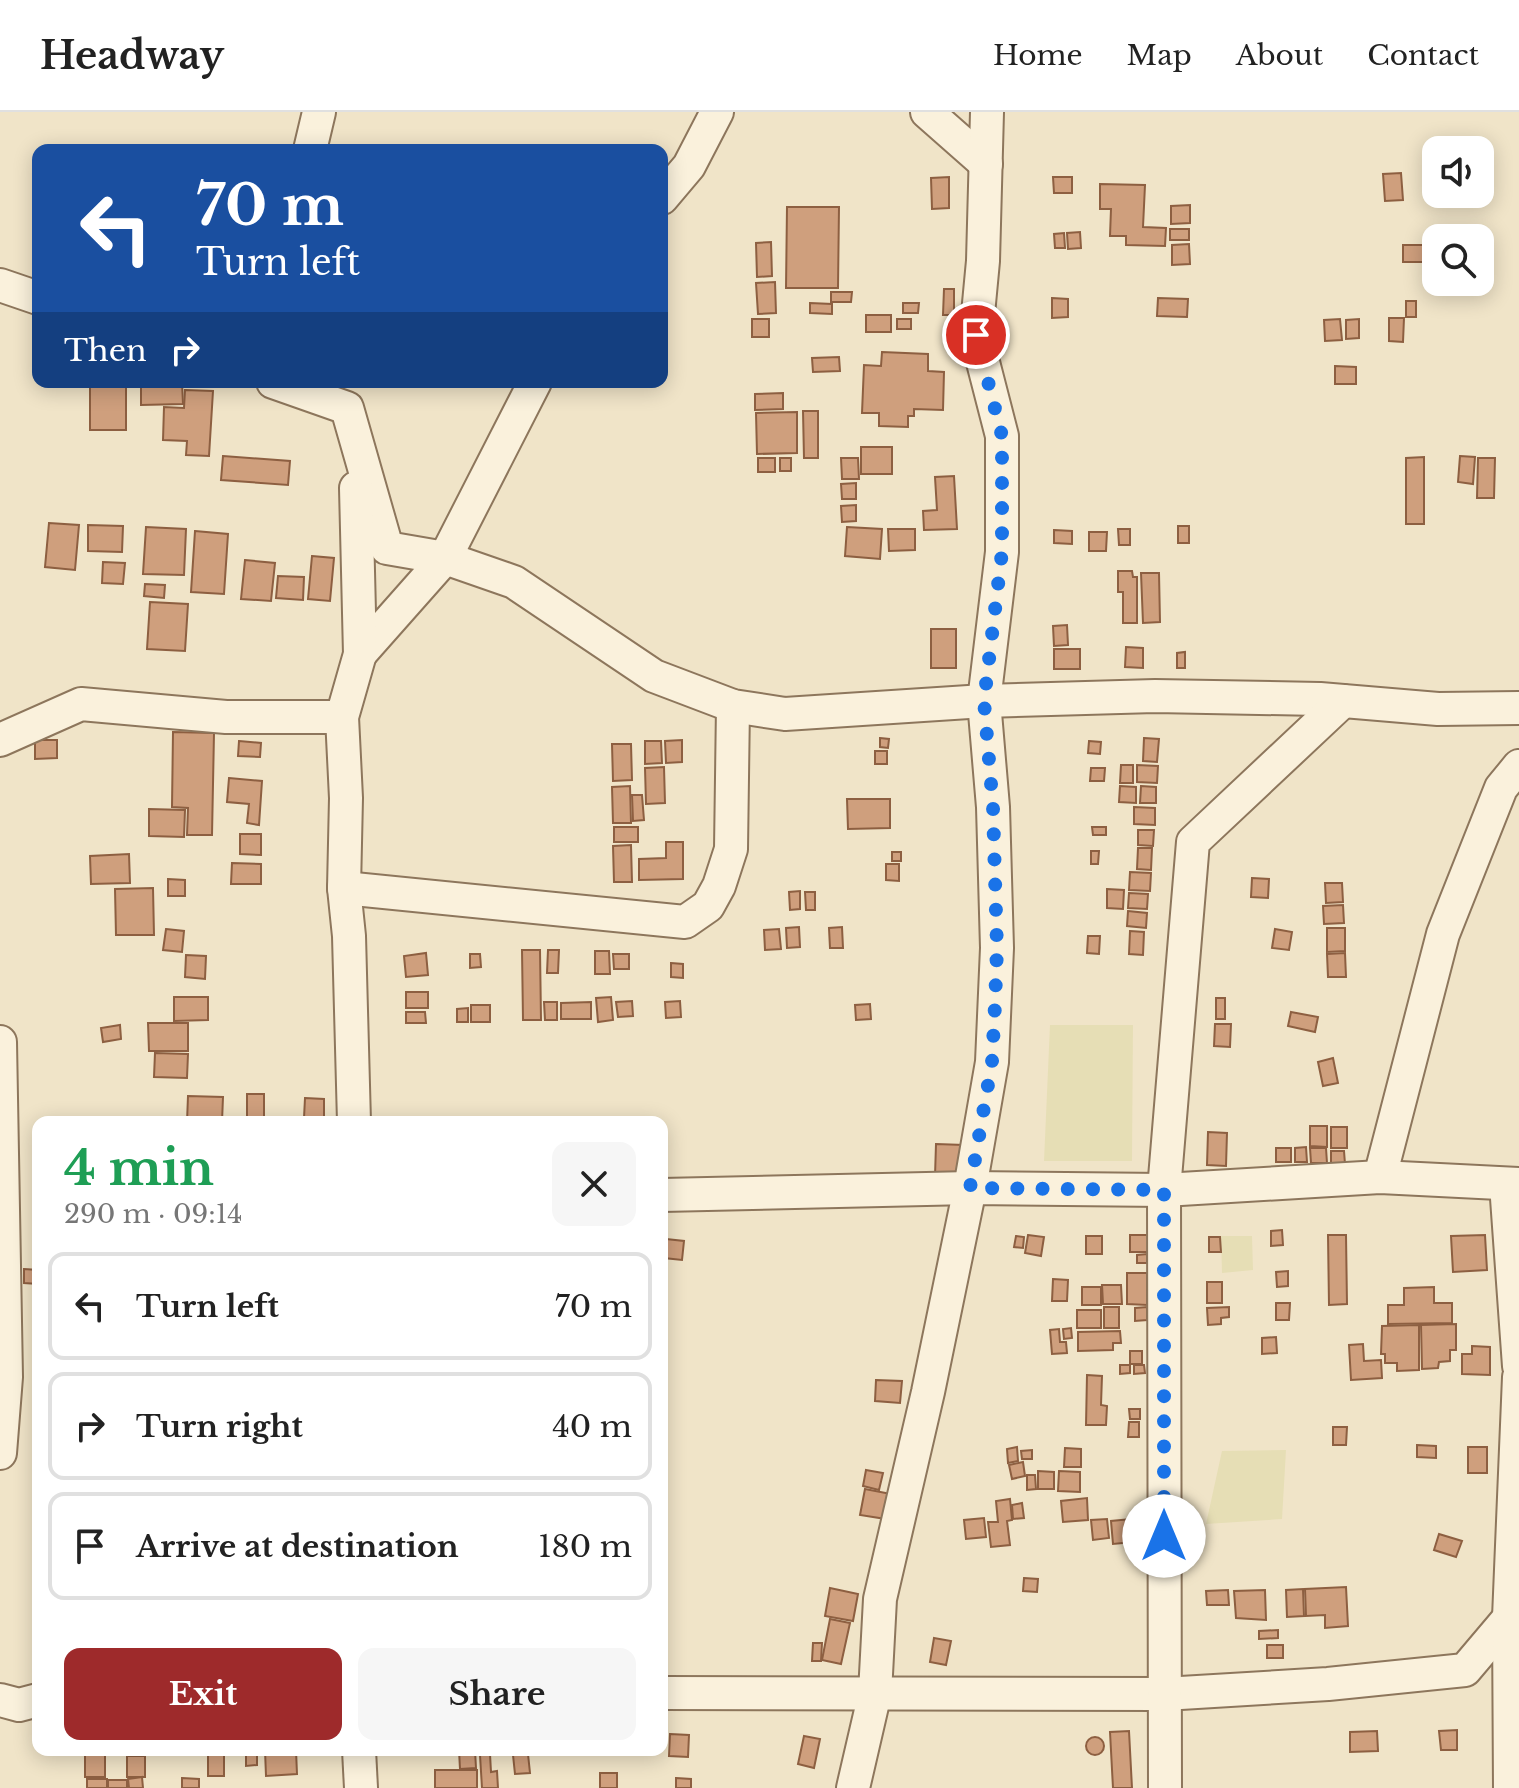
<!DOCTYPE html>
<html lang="en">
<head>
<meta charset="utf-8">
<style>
  body { margin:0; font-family:"Libre Baskerville",serif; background:#f6f6f6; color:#222; height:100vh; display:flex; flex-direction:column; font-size:30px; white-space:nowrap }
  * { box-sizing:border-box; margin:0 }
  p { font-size:26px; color:#767676 }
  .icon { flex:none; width:44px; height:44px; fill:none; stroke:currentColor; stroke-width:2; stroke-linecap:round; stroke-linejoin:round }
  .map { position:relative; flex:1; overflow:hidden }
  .panel { position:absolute; left:32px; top:1004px; width:636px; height:640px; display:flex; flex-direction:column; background:#fff; border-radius:16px; box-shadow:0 4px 20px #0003 }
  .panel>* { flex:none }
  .banner { position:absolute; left:32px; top:32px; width:636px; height:244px; border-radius:16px; box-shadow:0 4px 20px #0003; background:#1a4fa0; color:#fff; overflow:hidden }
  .tools { position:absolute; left:1422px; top:24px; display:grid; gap:16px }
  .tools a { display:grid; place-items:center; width:72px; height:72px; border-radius:16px; background:#fff; box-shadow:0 4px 20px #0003; font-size:40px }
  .pin { position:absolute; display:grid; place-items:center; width:68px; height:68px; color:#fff; margin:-34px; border:4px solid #fff; border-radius:50%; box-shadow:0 2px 8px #0007 }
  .me { position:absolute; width:88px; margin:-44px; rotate:0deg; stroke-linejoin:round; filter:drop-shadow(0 0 6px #0008) }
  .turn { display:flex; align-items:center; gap:28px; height:168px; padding:0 32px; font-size:36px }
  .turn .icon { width:104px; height:104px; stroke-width:2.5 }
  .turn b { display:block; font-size:56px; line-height:68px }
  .then { display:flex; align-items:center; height:76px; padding:0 32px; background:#0003; gap:16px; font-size:30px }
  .round { display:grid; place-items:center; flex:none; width:84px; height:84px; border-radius:16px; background:#f6f6f6 }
  .overview { display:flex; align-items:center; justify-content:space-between; height:136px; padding:0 32px }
  h1 { font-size:48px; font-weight:700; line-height:60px; color:#1e9e55 }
  .action { display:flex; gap:16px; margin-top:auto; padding:16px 32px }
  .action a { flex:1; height:92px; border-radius:16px; background:#9e2a2b; color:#fff; font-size:32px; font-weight:700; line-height:92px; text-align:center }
  .action a+a { background:#f6f6f6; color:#222 }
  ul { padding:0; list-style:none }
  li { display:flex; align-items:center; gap:24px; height:108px; margin:0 16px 12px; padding:0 16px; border:4px solid #e0e0e0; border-radius:16px }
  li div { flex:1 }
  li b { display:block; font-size:30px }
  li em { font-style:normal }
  header { display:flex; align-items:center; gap:48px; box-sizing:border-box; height:112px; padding:0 40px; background:#fff; border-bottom:2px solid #e0e0e0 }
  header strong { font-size:38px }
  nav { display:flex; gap:44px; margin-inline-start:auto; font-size:28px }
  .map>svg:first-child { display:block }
</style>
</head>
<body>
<header>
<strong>Headway</strong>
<nav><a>Home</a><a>Map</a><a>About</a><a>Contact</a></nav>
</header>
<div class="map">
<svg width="1519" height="1676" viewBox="0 0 1519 1676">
  <rect width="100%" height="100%" fill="#f0e4c8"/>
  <g fill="#e6deb5">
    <path d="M1050,913H1133L1132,1049H1044Z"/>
    <path d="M1221,1124H1252L1253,1158L1222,1161Z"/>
    <path d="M1286,1338L1282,1407L1206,1412L1222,1339Z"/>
  </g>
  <g fill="#cf9f7d" stroke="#8d5f41" stroke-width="2">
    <path d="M1401,61L1403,88L1385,89L1383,62Z"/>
    <path d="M949,65V96L932,97L931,66Z"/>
    <path d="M1053,65H1072V81H1054Z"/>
    <path d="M1100,72L1145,73L1143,115L1166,116L1165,134L1126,133V124H1110L1111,97H1100Z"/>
    <path d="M1190,93V111L1171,112V94Z"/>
    <path d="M787,95H839L838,176H786Z"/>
    <rect x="1170" y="117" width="19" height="11"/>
    <path d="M1080,120L1081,136L1068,137L1067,121Z"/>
    <path d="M1064,121L1065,136H1055L1054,122Z"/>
    <path d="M771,130L772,164L757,165L756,131Z"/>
    <path d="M1189,132L1190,152L1172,153V133Z"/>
    <rect x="1403" y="133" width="21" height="17"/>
    <rect x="1428" y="134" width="8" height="20"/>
    <path d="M775,170L776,201L758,202L756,171Z"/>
    <path d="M944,177H954V203H943Z"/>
    <path d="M831,180H852L851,190H831Z"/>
    <path d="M1052,186L1068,187V205L1052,206Z"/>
    <path d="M1158,186L1188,187L1187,205L1157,204Z"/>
    <rect x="1406" y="189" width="10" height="16"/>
    <path d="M810,191L832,192V202L810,201Z"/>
    <path d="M903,191H919L918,201H903Z"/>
    <rect x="866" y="203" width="25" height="17"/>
    <path d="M1389,206H1404L1403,230L1389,229Z"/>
    <rect x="752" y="207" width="17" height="18"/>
    <rect x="897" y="207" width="14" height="10"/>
    <path d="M1340,207L1342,228L1325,229L1324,208Z"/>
    <path d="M1359,207V226L1346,227V208Z"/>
    <path d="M882,240L928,242V259L944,260L943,298L914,297V304H908V315L879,314V301H862L864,253L881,254Z"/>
    <path d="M839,245L840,259L813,260L812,246Z"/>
    <path d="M1335,254L1356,255V272H1335Z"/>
    <rect x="90" y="270" width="36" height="48"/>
    <path d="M141,270H182L183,292L141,293Z"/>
    <path d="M185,278L213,279L209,344L186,343L187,329L163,328L164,295L184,296Z"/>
    <path d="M783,281V297L755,298V282Z"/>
    <path d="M803,299H818V346H804Z"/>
    <path d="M797,300V341L757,342L756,301Z"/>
    <rect x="861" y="335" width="31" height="27"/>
    <path d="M223,344L290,349L288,373L221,368Z"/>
    <path d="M1460,344L1475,345L1473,372L1458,370Z"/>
    <path d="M1424,345V412H1406V346Z"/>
    <rect x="758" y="346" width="17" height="14"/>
    <rect x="780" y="346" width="11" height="13"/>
    <path d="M841,346H858L859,367H842Z"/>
    <path d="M1478,346H1495L1494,386H1477Z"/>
    <path d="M954,364L957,417L924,418L923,399L937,398L935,365Z"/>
    <path d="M856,371V387H842L841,372Z"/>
    <path d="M856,393V409L842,410L841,394Z"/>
    <path d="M49,411L79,413L75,458L45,455Z"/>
    <path d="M88,413L123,414L122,440L88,439Z"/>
    <rect x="1178" y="414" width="11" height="17"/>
    <path d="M146,415L186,417L184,463L143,462Z"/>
    <path d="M847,415L882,417L880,447L845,444Z"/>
    <path d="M888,417H915V438L889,439Z"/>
    <path d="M1118,417H1130V433H1119Z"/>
    <path d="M1054,418L1072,419V432L1054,431Z"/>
    <path d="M195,419L228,422L224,482L191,480Z"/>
    <path d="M1089,420H1107L1106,439H1089Z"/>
    <path d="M312,444L334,446L330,489L308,487Z"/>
    <path d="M245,448L275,451L271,489L241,487Z"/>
    <path d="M103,450L125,451L123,472L102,471Z"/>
    <path d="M1118,459H1132L1133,465H1137V511H1123V480H1118Z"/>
    <path d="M1141,461H1159L1160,510L1143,511Z"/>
    <path d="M278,464L304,465L303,488L276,486Z"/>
    <path d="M145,472L165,473L164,486L144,484Z"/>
    <path d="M150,490L188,492L185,539L147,537Z"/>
    <path d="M1067,513L1068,533L1054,534L1053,514Z"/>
    <rect x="931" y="517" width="25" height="39"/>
    <path d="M1126,535L1143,536V556L1125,555Z"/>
    <rect x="1054" y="537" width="26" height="20"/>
    <path d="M1185,540V556H1177V541Z"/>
    <path d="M173,620L214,621L212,723H187L188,696L172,695Z"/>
    <path d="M880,626L889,627L888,636L880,635Z"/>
    <path d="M1144,626L1159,627L1157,650L1143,649Z"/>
    <path d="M35,628H57V646L35,647Z"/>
    <path d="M682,628V650L666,651L665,629Z"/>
    <path d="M239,629L261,631L260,645L238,644Z"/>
    <path d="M645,629H661L662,651L645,652Z"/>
    <path d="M1089,629L1101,630L1100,642L1088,641Z"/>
    <path d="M612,632H631L632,668L613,669Z"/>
    <rect x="875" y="639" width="12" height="13"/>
    <path d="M1121,653H1133V671H1120Z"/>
    <path d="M1137,653L1158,654L1157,671L1137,670Z"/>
    <path d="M664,655L665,691L646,692L645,656Z"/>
    <path d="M1091,656H1105L1104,669H1090Z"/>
    <path d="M229,666L262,669L259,713L247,711L249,692L227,690Z"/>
    <path d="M630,674L631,711H613L612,675Z"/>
    <path d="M1120,674L1136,675V691L1119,690Z"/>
    <path d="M1141,674L1156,675V691H1140Z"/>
    <path d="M632,683H642L644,708L633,709Z"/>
    <path d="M847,687H890V716L848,717Z"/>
    <path d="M1134,695L1155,696V713L1134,712Z"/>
    <path d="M149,697L185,698L184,725L149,724Z"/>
    <rect x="614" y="715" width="24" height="15"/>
    <path d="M1092,715H1106V723H1093Z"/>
    <path d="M1138,718H1154L1153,734L1138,733Z"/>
    <path d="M240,722H261V743L240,742Z"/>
    <path d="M666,730H683V767L639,768V747L666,746Z"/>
    <path d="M631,733L632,770H614L613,734Z"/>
    <path d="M1138,736H1152L1151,758L1137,757Z"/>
    <path d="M1091,739H1099L1098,752H1091Z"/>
    <rect x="892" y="740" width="9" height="9"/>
    <path d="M129,742L130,771L91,772L90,744Z"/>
    <path d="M232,751L261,752V772H231Z"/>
    <path d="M886,752H899V769L886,768Z"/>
    <path d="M1130,760L1151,761L1150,779L1129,778Z"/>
    <path d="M1252,766L1269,767L1268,786L1251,785Z"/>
    <path d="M168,767L185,768V784H168Z"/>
    <path d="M1325,771H1342L1343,790L1326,791Z"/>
    <path d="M153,776L154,823H116L115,777Z"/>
    <path d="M1107,777L1124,778L1123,797L1107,796Z"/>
    <path d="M800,779V797L790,798L789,780Z"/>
    <path d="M805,780H815V798H806Z"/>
    <path d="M1129,781L1148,782L1147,797L1128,796Z"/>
    <path d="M1343,793L1344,811L1324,812L1323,794Z"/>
    <path d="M1128,799L1147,801L1146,816L1127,814Z"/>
    <path d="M799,815L800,835L787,836L786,816Z"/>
    <path d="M842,815L843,836H830L829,816Z"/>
    <path d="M1327,816H1345V839L1327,840Z"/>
    <path d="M166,817L184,819L182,840L163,838Z"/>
    <path d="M779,817L781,837L765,838L764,818Z"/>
    <path d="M1275,817L1292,820L1289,838L1272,836Z"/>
    <path d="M1130,819L1144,820L1143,843L1129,842Z"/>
    <path d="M1088,824H1100L1099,842L1087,841Z"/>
    <path d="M522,838H540L541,908H523Z"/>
    <path d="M548,838H559L558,861H547Z"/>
    <path d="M595,839H609L610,862H595Z"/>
    <path d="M426,841L428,863L406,865L404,844Z"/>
    <path d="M1345,841L1346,865H1328L1327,842Z"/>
    <path d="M470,842H480L481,855L470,856Z"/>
    <path d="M613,842H629V857H614Z"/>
    <path d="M186,843L206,844L205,867L185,865Z"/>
    <path d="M671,851L683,852V866L671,865Z"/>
    <rect x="406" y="880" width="22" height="16"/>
    <path d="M174,885H208V908L174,909Z"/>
    <path d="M611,885L613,908L598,910L596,886Z"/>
    <rect x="1216" y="886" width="9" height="21"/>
    <path d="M632,889L633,904L618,905L616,890Z"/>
    <path d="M680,889L681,905L666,906L665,890Z"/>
    <path d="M544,890H557V908H545Z"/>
    <path d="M591,890V907H561V891Z"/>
    <path d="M870,892L871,907L856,908L855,893Z"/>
    <rect x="471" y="893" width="19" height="17"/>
    <path d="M468,896V910H457V897Z"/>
    <path d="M406,900H425L426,911H406Z"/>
    <path d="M1291,900L1318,905L1315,920L1288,914Z"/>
    <path d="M148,911H188V939H149Z"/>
    <path d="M1215,912H1231L1230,935L1214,934Z"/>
    <path d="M120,913L121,927L103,930L101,916Z"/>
    <path d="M155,941L188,942L187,966L154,965Z"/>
    <path d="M1333,946L1338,971L1323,974L1318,950Z"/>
    <rect x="247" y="982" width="17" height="25"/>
    <path d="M188,984L223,985L222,1010H187Z"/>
    <path d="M305,986L324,987V1007L304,1006Z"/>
    <path d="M1310,1014H1327V1035L1310,1034Z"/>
    <rect x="1331" y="1015" width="16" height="21"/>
    <path d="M1208,1020L1227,1021L1226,1054L1207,1053Z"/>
    <path d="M936,1032L964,1033L963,1065L935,1064Z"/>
    <path d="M1306,1035L1307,1050H1295V1036Z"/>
    <rect x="1276" y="1036" width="15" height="14"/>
    <path d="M1310,1036H1326L1327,1051H1311Z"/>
    <path d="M1331,1039H1344L1345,1052H1331Z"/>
    <path d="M1282,1118L1283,1133L1271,1134V1119Z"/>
    <path d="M1028,1123L1044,1125L1041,1144L1025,1141Z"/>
    <rect x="1130" y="1123" width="20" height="17"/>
    <path d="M1328,1123H1346L1347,1192L1329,1193Z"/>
    <path d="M1485,1123L1487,1158L1453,1160L1451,1124Z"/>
    <path d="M1016,1124L1024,1125L1023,1136L1014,1135Z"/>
    <rect x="1086" y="1124" width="16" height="18"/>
    <path d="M1209,1125H1220L1221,1140H1209Z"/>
    <path d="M666,1127L684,1129L682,1148L664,1146Z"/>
    <path d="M1147,1142V1151H1137V1143Z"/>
    <path d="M24,1157L38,1158V1172L24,1171Z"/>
    <path d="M1288,1159V1174L1277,1175L1276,1160Z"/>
    <path d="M1127,1161H1147V1193L1127,1192Z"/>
    <path d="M1053,1167L1068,1168L1067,1189H1052Z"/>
    <rect x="1207" y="1170" width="15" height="21"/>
    <path d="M1102,1173H1121L1122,1192H1103Z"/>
    <rect x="1082" y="1175" width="19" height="18"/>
    <path d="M1434,1175V1191H1452V1211L1388,1212V1193H1404V1176Z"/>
    <path d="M1276,1191H1290L1289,1208H1276Z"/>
    <rect x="1104" y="1195" width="15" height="21"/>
    <path d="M1147,1195V1208L1135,1209V1196Z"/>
    <path d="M1229,1195V1205L1221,1206V1212L1208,1213L1207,1196Z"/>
    <rect x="1077" y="1198" width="24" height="18"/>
    <path d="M1456,1212V1238H1450V1249L1439,1250L1438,1256L1422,1257L1421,1213Z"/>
    <path d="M1419,1213V1258L1397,1259V1251H1385V1242H1381L1382,1214Z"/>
    <path d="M1071,1216L1072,1226L1064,1227L1063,1217Z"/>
    <path d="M1059,1217L1060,1230H1066L1067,1241L1052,1242L1050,1218Z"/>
    <path d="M1120,1219L1121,1231H1113V1238L1078,1239V1220Z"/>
    <path d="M1276,1225L1277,1241L1262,1242V1226Z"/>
    <path d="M1363,1232L1364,1249L1381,1248L1382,1266L1351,1268L1349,1233Z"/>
    <path d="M1472,1234L1490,1235V1263L1462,1262V1242H1472Z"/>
    <rect x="1130" y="1239" width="12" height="13"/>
    <path d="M1120,1253H1130V1261L1120,1262Z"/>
    <path d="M1134,1253H1144L1145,1261L1134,1262Z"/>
    <path d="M1087,1263L1102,1264L1101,1293L1107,1294L1106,1313H1086Z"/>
    <path d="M876,1268L902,1269L900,1291L875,1289Z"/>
    <path d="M1129,1297H1140V1307H1130Z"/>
    <path d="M1129,1310H1139V1325H1128Z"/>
    <path d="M1333,1315H1347L1346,1333H1333Z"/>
    <path d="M1417,1333L1436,1334V1346L1417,1345Z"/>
    <path d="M1017,1335L1018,1349L1008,1351L1007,1337Z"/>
    <rect x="1468" y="1335" width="19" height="26"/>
    <path d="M1065,1336L1081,1337V1355H1064Z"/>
    <path d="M1032,1338V1347H1022L1021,1339Z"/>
    <path d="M1023,1350L1025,1364L1012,1367L1009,1353Z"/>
    <path d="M866,1358L883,1361L879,1378L863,1374Z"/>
    <path d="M1038,1359L1054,1360V1377H1038Z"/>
    <path d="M1059,1359L1080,1360V1380L1058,1379Z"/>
    <path d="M1027,1363H1035L1036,1377L1027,1378Z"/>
    <path d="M865,1377L891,1382L886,1407L860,1403Z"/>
    <path d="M1087,1386L1088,1408L1063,1410L1061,1389Z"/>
    <path d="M1010,1387L1012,1408L1007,1409L1010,1433L991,1435L988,1410H998L996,1389Z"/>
    <path d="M1022,1391L1024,1406L1013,1407L1012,1393Z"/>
    <path d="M984,1406L986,1425L966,1427L964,1408Z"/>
    <path d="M1107,1407L1109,1426L1093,1428L1091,1408Z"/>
    <path d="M1131,1407L1133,1430L1113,1432L1111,1409Z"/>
    <path d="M1439,1422L1462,1429L1456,1445L1434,1438Z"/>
    <path d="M1024,1466L1038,1467L1037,1480L1023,1479Z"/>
    <path d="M1346,1475L1348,1514L1325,1516V1503L1306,1504L1305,1477Z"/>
    <path d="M830,1476L858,1482L853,1509L825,1504Z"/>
    <path d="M1303,1477L1304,1504L1287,1505L1286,1478Z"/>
    <path d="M1228,1478L1229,1493H1207L1206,1479Z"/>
    <path d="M1265,1478L1266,1508L1236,1506L1234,1479Z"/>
    <path d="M830,1507L850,1511L841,1552L822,1548Z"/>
    <path d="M1278,1518V1526L1259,1527V1519Z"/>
    <path d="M934,1526L951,1529L946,1553L930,1550Z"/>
    <path d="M813,1531H822L821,1549H812Z"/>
    <rect x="1267" y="1533" width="16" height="13"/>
    <path d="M1457,1618V1638H1441L1439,1619Z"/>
    <path d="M1129,1619L1132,1676H1113L1110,1620Z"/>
    <path d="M1377,1619L1378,1639L1350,1640V1620Z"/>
    <path d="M670,1622L689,1623L688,1645L669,1644Z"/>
    <path d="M804,1624L820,1627L814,1656L798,1652Z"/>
    <circle cx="1095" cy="1634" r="9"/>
    <path d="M182,1638H206V1643L182,1642Z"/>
    <path d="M207,1638H224L225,1642H207Z"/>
    <path d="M246,1638H257V1653L246,1654Z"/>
    <path d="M265,1638H296L297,1662L266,1664Z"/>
    <path d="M459,1638H475L476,1656L460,1657Z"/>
    <rect x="85" y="1642" width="20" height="23"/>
    <path d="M490,1642L491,1660L497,1659L498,1676H482L480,1643Z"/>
    <path d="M528,1642L530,1661L515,1662L513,1643Z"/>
    <rect x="208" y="1643" width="16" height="21"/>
    <rect x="127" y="1644" width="18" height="21"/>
    <rect x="435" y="1658" width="42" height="18"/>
    <rect x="600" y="1661" width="17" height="15"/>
    <path d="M142,1665L143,1676H129L128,1667Z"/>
    <path d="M182,1666L199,1667V1676H182Z"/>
    <path d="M676,1666L691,1667V1676H676Z"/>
    <rect x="87" y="1667" width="20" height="9"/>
    <rect x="108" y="1668" width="19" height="8"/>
  </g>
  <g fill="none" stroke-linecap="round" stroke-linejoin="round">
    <defs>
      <g id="minor">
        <path d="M927,0L986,52"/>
        <path d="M310,38L319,0"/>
        <path d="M662,86L689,54L717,0"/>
        <path d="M0,173L38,186"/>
        <path d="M273,270L347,296L387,436L445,446L514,470L654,564L733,594L785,602L984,589L1155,584L1320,587L1438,597L1519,596"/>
        <path d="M360,542L445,446L535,270"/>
        <path d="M0,628L81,592L226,605H342"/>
        <path d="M344,776L685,810L708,794L719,774L731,737L733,594"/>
        <path d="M0,930L6,1265L0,1341"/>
        <path d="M354,1010L349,824L344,776L346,686L342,605L360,542L356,376"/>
        <path d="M1380,1065L1443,822L1501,676L1519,654"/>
        <path d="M1506,1072L1519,1254"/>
        <path d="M662,1083L970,1076L1164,1078L1380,1065L1519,1072"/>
        <path d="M662,1581L1164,1582L1328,1572L1465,1558L1509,1506H1519"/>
        <path d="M0,1588L19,1593L38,1588"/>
        <path d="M359,1638L361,1676"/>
        <path d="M853,1676L875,1581L880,1487L928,1280L970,1076L992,950L997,836L993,695L984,589L1002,440V324L976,223L983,149L987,0"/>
        <path d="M1165,1676L1164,1078L1193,730L1343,589"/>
        <path d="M1510,1676L1509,1506L1519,1265"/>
      </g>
    </defs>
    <use href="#minor" stroke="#8d765c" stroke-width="36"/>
    <use href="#minor" stroke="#faf1dc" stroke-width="32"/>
  </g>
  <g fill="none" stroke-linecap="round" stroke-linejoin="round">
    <path stroke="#1a73e8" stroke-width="14" stroke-dasharray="0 25.2" d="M976,223L1002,324V440L984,589L993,695L997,836L995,893L992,950L970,1076L1164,1078V1424"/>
  </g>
</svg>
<div class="tools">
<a><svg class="icon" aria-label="sound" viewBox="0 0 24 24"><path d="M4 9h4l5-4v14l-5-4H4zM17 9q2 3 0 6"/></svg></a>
<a><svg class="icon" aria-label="search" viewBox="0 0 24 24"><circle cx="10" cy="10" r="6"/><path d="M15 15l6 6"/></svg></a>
</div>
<div class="pin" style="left:976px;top:223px;background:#d93025"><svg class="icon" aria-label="arrive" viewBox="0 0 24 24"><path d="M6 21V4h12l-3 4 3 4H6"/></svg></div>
<svg class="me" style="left:1164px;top:1424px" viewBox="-20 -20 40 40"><circle r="19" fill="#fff"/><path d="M0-13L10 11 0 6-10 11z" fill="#1a73e8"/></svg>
<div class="banner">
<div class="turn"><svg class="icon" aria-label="left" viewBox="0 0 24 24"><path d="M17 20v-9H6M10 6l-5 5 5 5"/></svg><div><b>70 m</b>Turn left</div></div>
<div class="then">Then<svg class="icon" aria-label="right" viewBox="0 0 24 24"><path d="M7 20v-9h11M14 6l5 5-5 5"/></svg></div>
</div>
<section class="panel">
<div class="overview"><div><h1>4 min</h1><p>290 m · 09:14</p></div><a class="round"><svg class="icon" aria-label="close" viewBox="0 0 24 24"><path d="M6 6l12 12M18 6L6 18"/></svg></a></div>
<ul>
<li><svg class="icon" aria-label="left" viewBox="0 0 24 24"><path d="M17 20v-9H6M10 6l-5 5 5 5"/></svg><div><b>Turn left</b></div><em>70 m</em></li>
<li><svg class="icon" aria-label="right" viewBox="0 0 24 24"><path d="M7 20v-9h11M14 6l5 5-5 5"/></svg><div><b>Turn right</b></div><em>40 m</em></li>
<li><svg class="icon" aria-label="arrive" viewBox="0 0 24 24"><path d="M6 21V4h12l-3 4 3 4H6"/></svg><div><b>Arrive at destination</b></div><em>180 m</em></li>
</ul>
<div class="action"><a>Exit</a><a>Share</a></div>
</section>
</div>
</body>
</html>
